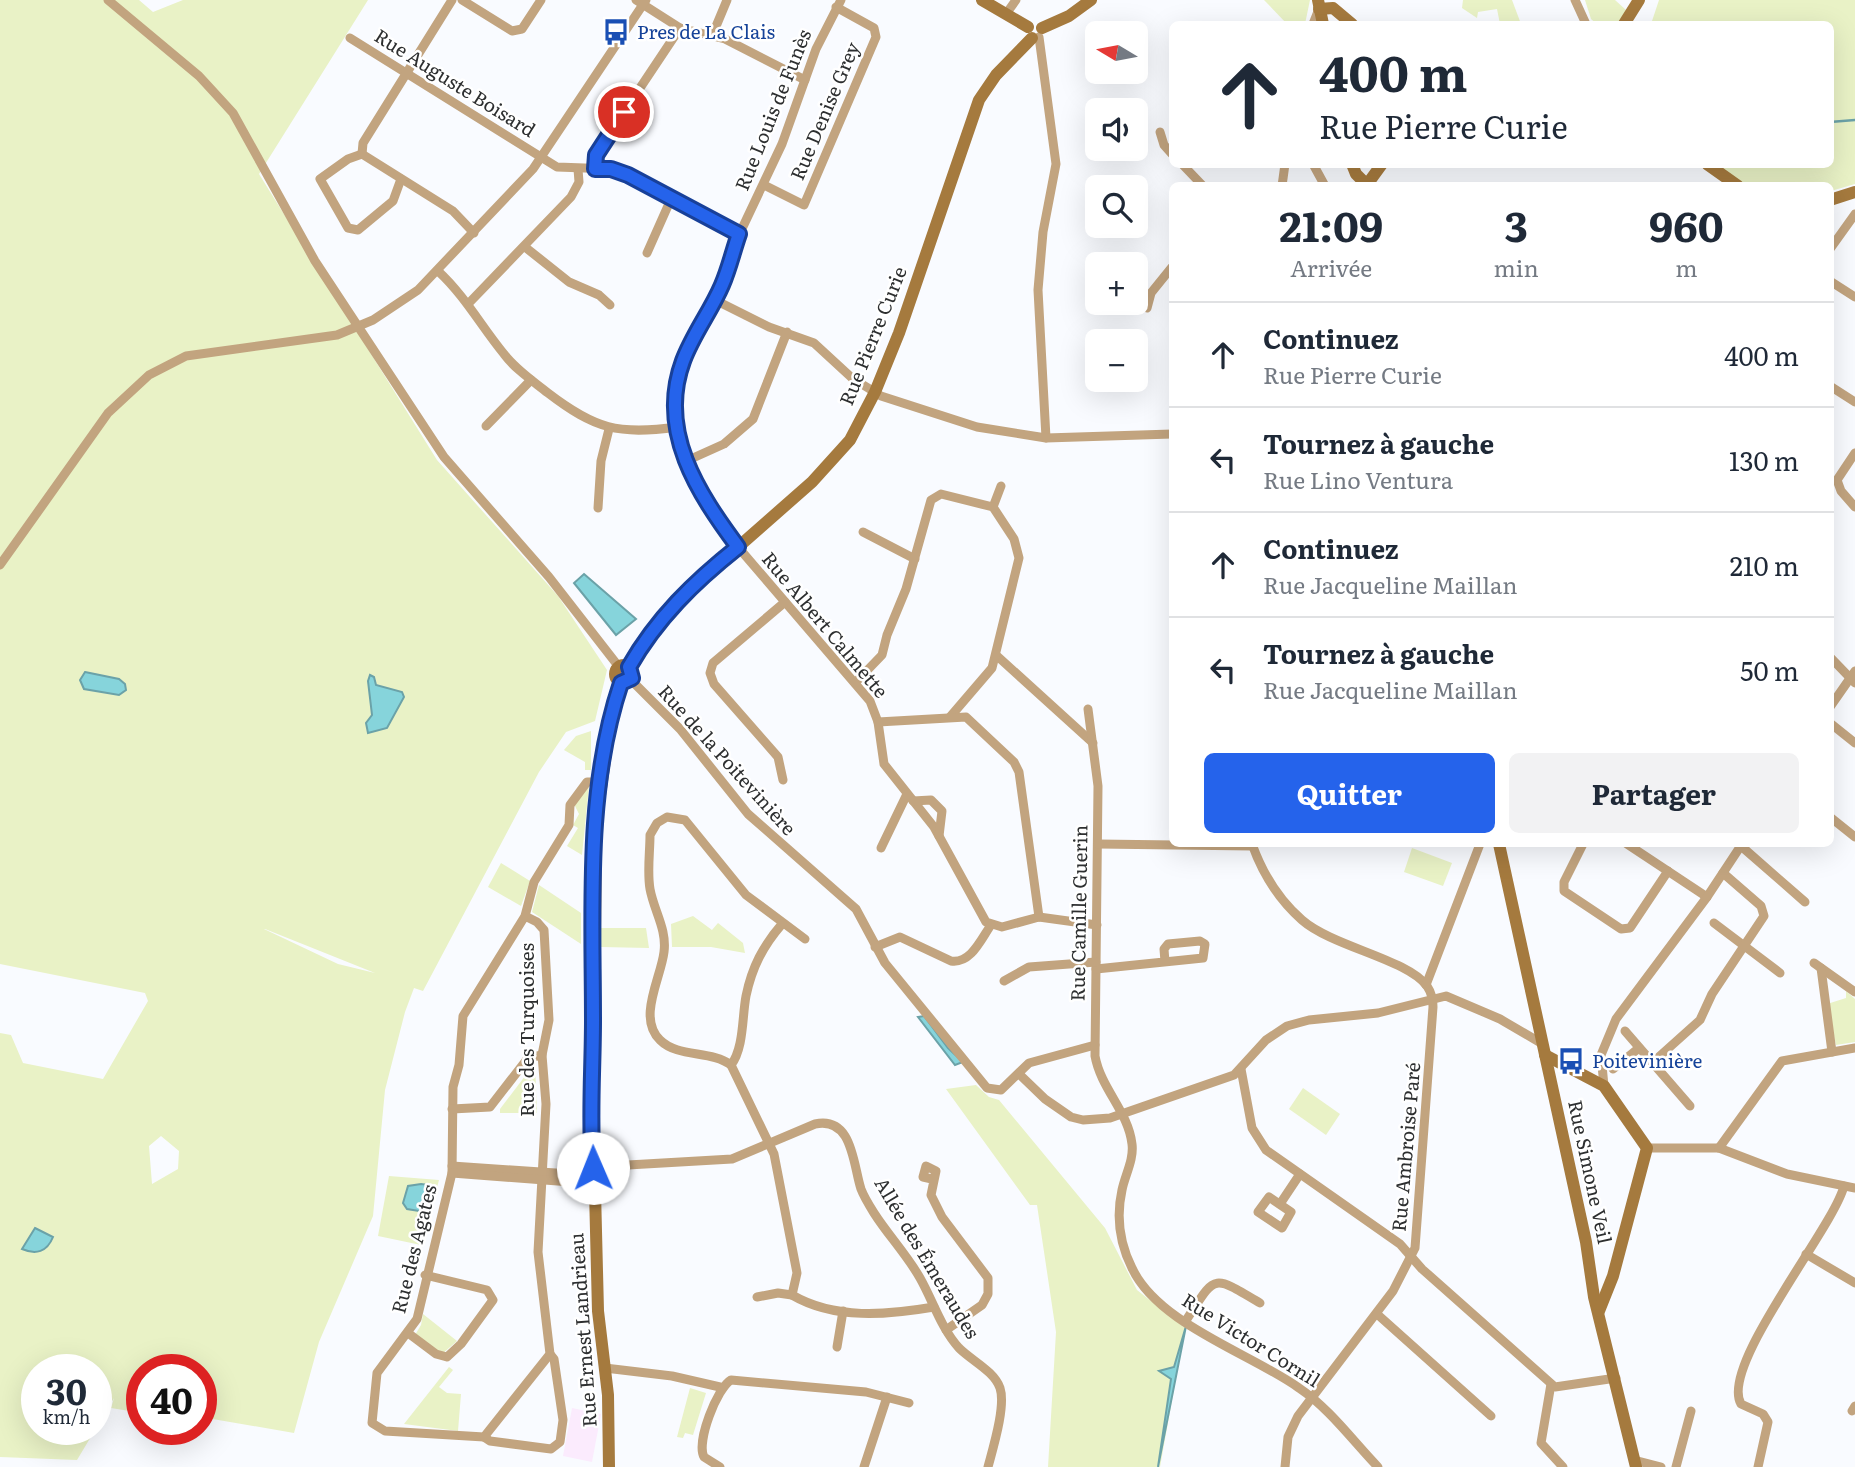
<!DOCTYPE html>
<html lang="fr">
<head>
<meta charset="utf-8">
<style>
  body { margin:0; font-family:Literata,serif; background:#f2f2f3; color:#1f2937; height:100vh; display:flex; flex-direction:column; font-size:26px; white-space:nowrap }
  * { box-sizing:border-box; margin:0 }
  p { font-size:23px; color:#747a83 }
  .icon { flex:none; width:38px; height:38px; fill:none; stroke:currentColor; stroke-width:2; stroke-linecap:round; stroke-linejoin:round }
  .map { position:relative; flex:1; overflow:hidden }
  .drawer { position:absolute; left:1169px; top:182px; width:665px; height:665px; display:flex; flex-direction:column; background:#fff; border-radius:10px; box-shadow:0 7px 28px #0002 }
  .drawer>* { flex:none }
  .banner { position:absolute; left:1169px; top:21px; width:665px; height:147px; border-radius:10px; box-shadow:0 7px 28px #0002; background:#fff; color:#1f2937; overflow:hidden }
  .needle { width:46px; rotate:280deg }
  .buttons { position:absolute; left:1085px; top:21px; display:grid; gap:14px }
  .buttons a { display:grid; place-items:center; width:63px; height:63px; border-radius:10px; background:#fff; box-shadow:0 7px 28px #0002; font-size:35px }
  .speed { position:absolute; left:21px; top:1354px; display:flex; gap:14px; font-size:35px; font-weight:700; text-align:center }
  .speed>* { display:grid; place-content:center; width:91px; height:91px; border-radius:50%; background:#fff; box-shadow:0 7px 28px #0002; line-height:1 }
  .speed small { font-size:18px; font-weight:400 }
  .speed .limit { border:10px solid #d22; background:#fff; color:#111 }
  .pin { position:absolute; display:grid; place-items:center; width:60px; height:60px; color:#fff; margin:-30px; border:4px solid #fff; border-radius:50%; box-shadow:0 2px 7px #0007 }
  .me { position:absolute; width:77px; margin:-38px; rotate:359deg; stroke-linejoin:round; filter:drop-shadow(0 0 5px #0008) }
  .turn { display:flex; align-items:center; gap:24px; height:147px; padding:0 35px; font-size:32px }
  .turn .icon { width:91px; height:91px; stroke-width:2.5 }
  .turn b { display:block; font-size:49px; line-height:60px }
  .eta { display:flex; justify-content:space-evenly; align-items:center; height:119px; text-align:center }
  .eta b { font-size:42px; font-weight:700; line-height:49px }
  .cta { display:flex; gap:14px; margin-top:auto; padding:14px 35px }
  .cta a { flex:1; height:80px; border-radius:10px; background:#2563eb; color:#fff; font-size:28px; font-weight:700; line-height:80px; text-align:center }
  .cta a+a { background:#f2f2f3; color:#1f2937 }
  ul { padding:0; list-style:none }
  li { display:flex; align-items:center; gap:21px; height:105px; padding:0 35px; border-top:2px solid #e0e1e3 }
  li div { flex:1 }
  li b { display:block; font-size:26px }
  li em { font-style:normal }
  .map>svg:first-child { display:block }
</style>
</head>
<body>
<div class="map">
<svg width="1855" height="1467" viewBox="0 0 1855 1467">
  <rect width="100%" height="100%" fill="#f9fbff"/>
  <path fill="#fbebfd" d="M572,1408L601,1414L592,1462L563,1456Z"/>
  <g fill="#e9f2c6" fill-rule="evenodd">
    <path d="M0,0H139L153,12L183,0H368L259,174L437,460L558,596L607,670L595,721L566,732L539,772L423,991L414,988L405,1012L385,1090L373,1216L319,1342L294,1433L201,1417V1370H142V1413L111,1408L114,1398L96,1428V1370H37V1430H95L77,1460L0,1457V1033L11,1035L23,1063L103,1079L148,1001L145,993L0,964ZM264,929H265L375,973L338,964ZM161,1136L179,1151L178,1169L152,1184L149,1146Z"/>
    <path d="M1264,0H1310L1305,24H1287Z"/>
    <path d="M1463,0H1512L1521,24H1500L1497,9L1478,12L1477,18L1462,8Z"/>
    <path d="M1585,0H1615L1626,10L1619,24H1597L1591,19Z"/>
    <path d="M1659,0H1855V184L1831,191L1830,186L1747,185L1715,165L1830,164V24H1651Z"/>
    <path d="M591,731V770H585V762L564,750L576,736Z"/>
    <path d="M589,786L582,855L567,846L578,828L573,825L579,814L574,804Z"/>
    <path d="M1412,848L1452,863L1443,886L1404,872Z"/>
    <path d="M501,863L530,881L521,906L488,887Z"/>
    <path d="M539,885L581,913V944L532,912Z"/>
    <path d="M693,916L712,930L718,923L743,943L745,953L711,947H672L671,924Z"/>
    <path d="M601,928H646L649,948L601,947Z"/>
    <path d="M1846,991L1855,999V1042L1836,1045L1827,1004L1846,998Z"/>
    <path d="M535,1063L537,1113H500V1109Z"/>
    <path d="M976,1085L989,1097L999,1100L1105,1228L1137,1290L1185,1328L1160,1467H1048L1056,1332L1037,1205H1030L946,1089Z"/>
    <path d="M1303,1088L1340,1114L1326,1135L1289,1109Z"/>
    <path d="M389,1176L439,1180L426,1229H422L421,1245L378,1236Z"/>
    <path d="M423,1314L457,1341L442,1354L415,1335L421,1325Z"/>
    <path d="M449,1367L453,1370L439,1387L447,1393L461,1394L458,1431L404,1424Z"/>
    <path d="M690,1388L706,1393L693,1435L685,1433L683,1438L677,1437Z"/>
  </g>
  <g fill="#86d4db" stroke="#6ba2a8" stroke-width="2">
    <path d="M584,574L636,619L616,635L574,583Z"/>
    <path d="M85,672L119,679L125,684L126,690L119,695L84,689L80,680Z"/>
    <path d="M370,675L374,677L376,685L402,692L404,697L387,728L368,733L366,723L372,715L368,681Z"/>
    <path d="M924,1016L948,1048L963,1062L955,1065L918,1017Z"/>
    <path d="M421,1184L428,1185C431,1197 429,1205 419,1211L407,1209L403,1203L408,1186Z"/>
    <path d="M35,1228L53,1237C47,1252 36,1255 22,1249Z"/>
    <path d="M1186,1326L1158,1467L1171,1379L1159,1371L1174,1367Z"/>
  </g>
  <g fill="none" stroke-linecap="round" stroke-linejoin="round">
    <path stroke="#6ba2a8" stroke-width="2.5" d="M1830,122L1855,120"/>
    <g stroke="#c2a47f" stroke-width="9">
      <path d="M108,0L199,76L233,113L315,261L444,457L549,577L619,667"/>
      <path d="M462,0L512,31L522,29L541,0"/>
      <path d="M636,0L680,28L725,39L805,80"/>
      <path d="M841,0L816,49L782,144L739,235L723,283L683,361L676,410L684,462L706,503L738,547L870,701L878,722L884,764L934,827L986,922L1002,927L1039,917L1097,925"/>
      <path d="M1575,0L1586,24"/>
      <path d="M1006,14L1016,0"/>
      <path d="M1313,24L1319,9"/>
      <path d="M712,36L727,0"/>
      <path d="M1039,37L1056,164L1043,232L1038,290L1046,438"/>
      <path d="M350,38L557,167L612,169L628,175L739,235"/>
      <path d="M1160,132L1164,145L1172,154"/>
      <path d="M362,154L348,159L320,179L348,228L358,230L393,201L401,179"/>
      <path d="M362,154L363,143L452,0"/>
      <path d="M362,154L453,211L474,233"/>
      <path d="M1182,164L1203,186"/>
      <path d="M1313,164L1325,186"/>
      <path d="M595,169L596,154L680,28"/>
      <path d="M764,185L804,205L876,37L874,28L836,7"/>
      <path d="M1282,186L1285,164"/>
      <path d="M525,247L569,282L599,295L610,305"/>
      <path d="M1830,249L1855,214"/>
      <path d="M647,253L671,199"/>
      <path d="M438,271C465,296 481,326 504,354C516,370 533,381 548,393C595,429 618,435 677,427"/>
      <path d="M1830,281L1855,297"/>
      <path d="M715,300L769,327L814,343L852,378L881,396L977,427L1046,438L1172,434"/>
      <path d="M469,303L571,197L579,182L578,169"/>
      <path d="M1147,308L1151,293L1172,267"/>
      <path d="M1830,386L1855,402"/>
      <path d="M486,426L531,380"/>
      <path d="M1855,453L1837,480L1841,491L1855,507"/>
      <path d="M684,462L724,444L753,419L787,332"/>
      <path d="M993,507L1001,486"/>
      <path d="M598,508L601,461L609,429"/>
      <path d="M863,532L915,559"/>
      <path d="M0,565L108,413L149,375L186,356L337,335L373,320L418,290L533,169L646,0"/>
      <path d="M996,655L1093,743"/>
      <path d="M1830,657L1855,683"/>
      <path d="M631,680L680,729L748,814L856,909L885,963L987,1088L1001,1090L1029,1063L1095,1045"/>
      <path d="M855,683L882,655L887,635L906,589L931,500L941,494L993,507L1014,539L1019,558L992,668L950,717"/>
      <path d="M1830,707L1855,671"/>
      <path d="M1088,709L1098,786L1095,1056C1101,1089 1128,1111 1132,1144C1134,1160 1125,1175 1122,1190C1116,1217 1120,1244 1132,1268C1158,1324 1250,1353 1299,1388C1329,1408 1353,1441 1378,1467"/>
      <path d="M878,722L966,717L1014,762L1019,772L1039,917"/>
      <path d="M1830,723L1855,743"/>
      <path d="M783,780L778,757L714,684L710,673L713,663L785,602"/>
      <path d="M913,801L931,800L942,811L939,836"/>
      <path d="M1830,817L1855,837"/>
      <path d="M1098,844L1253,846"/>
      <path d="M1252,844C1262,872 1279,900 1302,920C1333,947 1407,959 1427,986C1431,992 1433,1000 1433,1007L1415,1248L1393,1291L1298,1416L1288,1437L1285,1467"/>
      <path d="M1583,844L1564,882V891L1621,929L1630,928L1668,871"/>
      <path d="M1627,844L1707,897"/>
      <path d="M1741,846L1805,902"/>
      <path d="M881,848L907,794"/>
      <path d="M525,916L537,922L544,930L549,1020L542,1055L546,1104L538,1252L550,1354L484,1437L385,1431L372,1423L377,1373L417,1319L452,1173L453,1087L459,1065L463,1016L525,916L534,882L569,825L570,805L587,782H600"/>
      <path d="M1714,923L1780,973"/>
      <path d="M875,947L900,937L951,961C971,964 981,939 991,925"/>
      <path d="M1814,963L1855,992"/>
      <path d="M1821,968L1832,1052"/>
      <path d="M1096,969L1203,958L1205,944L1200,941L1168,944L1164,949L1165,962"/>
      <path d="M1004,981L1029,967L1096,962"/>
      <path d="M1426,985L1480,844"/>
      <path d="M1625,1031L1690,1106"/>
      <path d="M1652,1063L1700,1020L1712,994L1764,916L1761,906L1723,873"/>
      <path d="M731,1065C711,1050 678,1058 660,1040C637,1018 661,978 664,952C667,929 654,911 650,889C647,872 650,852 650,835L657,823L667,817L685,820L746,895L805,939"/>
      <path d="M731,1065L774,1154L797,1273L792,1295C835,1320 887,1315 934,1307"/>
      <path d="M731,1065C744,1048 742,1017 746,996C752,967 763,946 782,924"/>
      <path d="M1241,1069L1252,1128L1266,1150L1400,1244L1422,1269L1555,1387L1616,1378"/>
      <path d="M1613,1069L1639,1048"/>
      <path d="M1019,1074L1045,1099L1071,1117L1083,1120L1110,1118L1234,1075L1266,1040L1287,1026L1309,1020L1378,1013L1446,996L1500,1019L1541,1043"/>
      <path d="M1604,1086L1601,1055L1616,1019L1707,897L1742,844"/>
      <path d="M452,1109L490,1107L528,1058L542,1055"/>
      <path d="M1647,1148H1719L1787,1174L1855,1188"/>
      <path d="M1719,1148L1782,1061L1855,1048"/>
      <path d="M452,1166L585,1175"/>
      <path d="M452,1173L584,1183"/>
      <path d="M605,1175L628,1165L732,1159L815,1124C853,1116 853,1165 861,1189C864,1197 869,1205 874,1213C888,1235 907,1255 920,1278C933,1301 941,1328 959,1348C972,1361 994,1371 1000,1388C1006,1406 993,1448 988,1467"/>
      <path d="M932,1179L923,1177L926,1166L936,1171L931,1195L942,1217L988,1278V1294L982,1305L946,1330"/>
      <path d="M1269,1197L1291,1212L1282,1228L1258,1212Z"/>
      <path d="M1280,1204L1300,1174"/>
      <path d="M1806,1254L1855,1283"/>
      <path d="M757,1297L778,1293L792,1295"/>
      <path d="M1377,1314L1491,1416"/>
      <path d="M1185,1322C1216,1275 1210,1273 1260,1303"/>
      <path d="M408,1333L436,1354L447,1357L461,1344L493,1300L487,1290L425,1275"/>
      <path d="M837,1347L843,1311"/>
      <path d="M605,1368L672,1376L720,1387"/>
      <path d="M1551,1384L1541,1443L1563,1467"/>
      <path d="M1852,1411L1855,1406"/>
      <path d="M484,1437L490,1441L551,1449L560,1442L563,1420L554,1359L550,1354"/>
      <path d="M1634,1460L1661,1467"/>
      <path d="M720,1467L704,1457C696,1442 717,1388 731,1380L866,1392L909,1403"/>
      <path d="M864,1467L887,1397"/>
      <path d="M1676,1467L1691,1411"/>
      <path d="M1758,1467L1768,1422L1763,1414L1741,1404C1719,1366 1833,1229 1844,1186"/>
    </g>
    <g stroke="#a57a3e" stroke-width="12">
      <path d="M982,0L1028,27"/>
      <path d="M1318,0L1323,24"/>
      <path d="M1319,9L1333,8L1352,24"/>
      <path d="M1624,24L1639,0"/>
      <path d="M1042,28L1069,16L1091,0"/>
      <path d="M1352,164L1356,174L1367,185"/>
      <path d="M1707,164L1738,186"/>
      <path d="M1366,186L1382,164"/>
      <path d="M1830,200L1855,192"/>
      <circle cx="624" cy="674" r="9"/>
      <path d="M629,667L649,633L679,599L812,482L850,440L875,392L899,333L979,100L996,75L1032,38"/>
      <path d="M1499,844L1586,1242L1594,1297L1636,1467"/>
      <path d="M1545,1055L1604,1086L1647,1148L1613,1276L1599,1311"/>
      <circle cx="595" cy="1180" r="11"/>
      <path d="M593,1169L596,823L610,725L621,683"/>
      <path d="M595,1191L598,1311L608,1395L609,1467"/>
    </g>
  </g>
  <g fill="none" stroke-linecap="round" stroke-linejoin="round">
    <defs>
      <path id="route" d="M593,1168C589,1120 593,1069 593,1020C593,909 585,790 621,683L632,678L629,667C657,618 694,582 738,547C698,493 657,431 683,361C693,334 711,311 722,285C729,269 733,251 739,234L628,175L611,169H595L596,155L624,112"/>
    </defs>
    <use href="#route" stroke="#184099" stroke-width="18"/>
    <use href="#route" stroke="#2563eb" stroke-width="12"/>
  </g>
  <defs>
    <symbol id="bus-bare" viewBox="-9 -9 18 18"><path d="M-5-6H5V4H4V6H2V4H-2V6H-4V4H-5ZM-3.5-4V0h7V-4ZM-3.5 1.2v1.5H-2V1.2ZM2 1.2v1.5H3.5V1.2Z" fill="#1a4fb4" stroke="#fff" stroke-width="2.5" paint-order="stroke"/></symbol>
  </defs>
  <g fill-rule="evenodd">
    <use href="#bus-bare" x="597" y="13" width="38" height="38"/>
    <use href="#bus-bare" x="1552" y="1042" width="38" height="38"/>
  </g>
  <g text-anchor="middle" stroke-width="5" stroke-linejoin="round" paint-order="stroke">
    <g font-size="19" fill="#164399" stroke="#fff" text-anchor="start">
      <text x="637" y="39">Pres de La Clais</text>
      <text x="1592" y="1068">Poitevinière</text>
    </g>
    <g font-size="19" fill="#2d2f30" stroke="#fff">
      <text transform="translate(455 83) rotate(32)" y="7">Rue Auguste Boisard</text>
      <text transform="translate(773 110) rotate(-68)" y="7">Rue Louis de Funès</text>
      <text transform="translate(825 111) rotate(-67)" y="7">Rue Denise Grey</text>
      <text transform="translate(873 336) rotate(-68)" y="7">Rue Pierre Curie</text>
      <text transform="translate(825 625) rotate(50)" y="7">Rue Albert Calmette</text>
      <text transform="translate(727 760) rotate(48)" y="7">Rue de la Poitevinière</text>
      <text transform="translate(1079 913) rotate(-89)" y="7">Rue Camille Guerin</text>
      <text transform="translate(527 1030) rotate(-90)" y="7">Rue des Turquoises</text>
      <text transform="translate(1406 1147) rotate(-85)" y="7">Rue Ambroise Paré</text>
      <text transform="translate(1590 1172) rotate(78)" y="7">Rue Simone Veil</text>
      <text transform="translate(414 1249) rotate(-76)" y="7">Rue des Agates</text>
      <text transform="translate(927 1258) rotate(59)" y="7">Allée des Émeraudes</text>
      <text transform="translate(583 1330) rotate(-94)" y="7">Rue Ernest Landrieau</text>
      <text transform="translate(1251 1340) rotate(32)" y="7">Rue Victor Cornil</text>
    </g>
  </g>
</svg>
<div class="buttons">
<a><svg class="needle" viewBox="-14 -14 28 28"><path d="M0-13l5 13h-10z" fill="#e53935"/><path d="M0 13l5-13h-10z" fill="#747a83"/></svg></a>
<a><svg class="icon" aria-label="sound" viewBox="0 0 24 24"><path d="M4 9h4l5-4v14l-5-4H4zM17 9q2 3 0 6"/></svg></a>
<a><svg class="icon" aria-label="search" viewBox="0 0 24 24"><circle cx="10" cy="10" r="6"/><path d="M15 15l6 6"/></svg></a>
<a>+</a>
<a>−</a>
</div>
<div class="speed"><div>30<small>km/h</small></div><div class="limit">40</div></div>
<div class="pin" style="left:624px;top:112px;background:#d93025"><svg class="icon" aria-label="arrive" viewBox="0 0 24 24"><path d="M6 21V4h12l-3 4 3 4H6"/></svg></div>
<svg class="me" style="left:593px;top:1168px" viewBox="-20 -20 40 40"><circle r="19" fill="#fff"/><path d="M0-13L10 11 0 6-10 11z" fill="#2563eb"/></svg>
<div class="banner">
<div class="turn"><svg class="icon" aria-label="ahead" viewBox="0 0 24 24"><path d="M12 20V5M6 11l6-6 6 6"/></svg><div><b>400 m</b>Rue Pierre Curie</div></div>
</div>
<section class="drawer">
<div class="eta">
<div><b>21:09</b><p>Arrivée</p></div>
<div><b>3</b><p>min</p></div>
<div><b>960</b><p>m</p></div>
</div>
<ul>
<li><svg class="icon" aria-label="ahead" viewBox="0 0 24 24"><path d="M12 20V5M6 11l6-6 6 6"/></svg><div><b>Continuez</b><p>Rue Pierre Curie</p></div><em>400 m</em></li>
<li><svg class="icon" aria-label="left" viewBox="0 0 24 24"><path d="M17 20v-9H6M10 6l-5 5 5 5"/></svg><div><b>Tournez à gauche</b><p>Rue Lino Ventura</p></div><em>130 m</em></li>
<li><svg class="icon" aria-label="ahead" viewBox="0 0 24 24"><path d="M12 20V5M6 11l6-6 6 6"/></svg><div><b>Continuez</b><p>Rue Jacqueline Maillan</p></div><em>210 m</em></li>
<li><svg class="icon" aria-label="left" viewBox="0 0 24 24"><path d="M17 20v-9H6M10 6l-5 5 5 5"/></svg><div><b>Tournez à gauche</b><p>Rue Jacqueline Maillan</p></div><em>50 m</em></li>
</ul>
<div class="cta"><a>Quitter</a><a>Partager</a></div>
</section>
</div>
</body>
</html>
